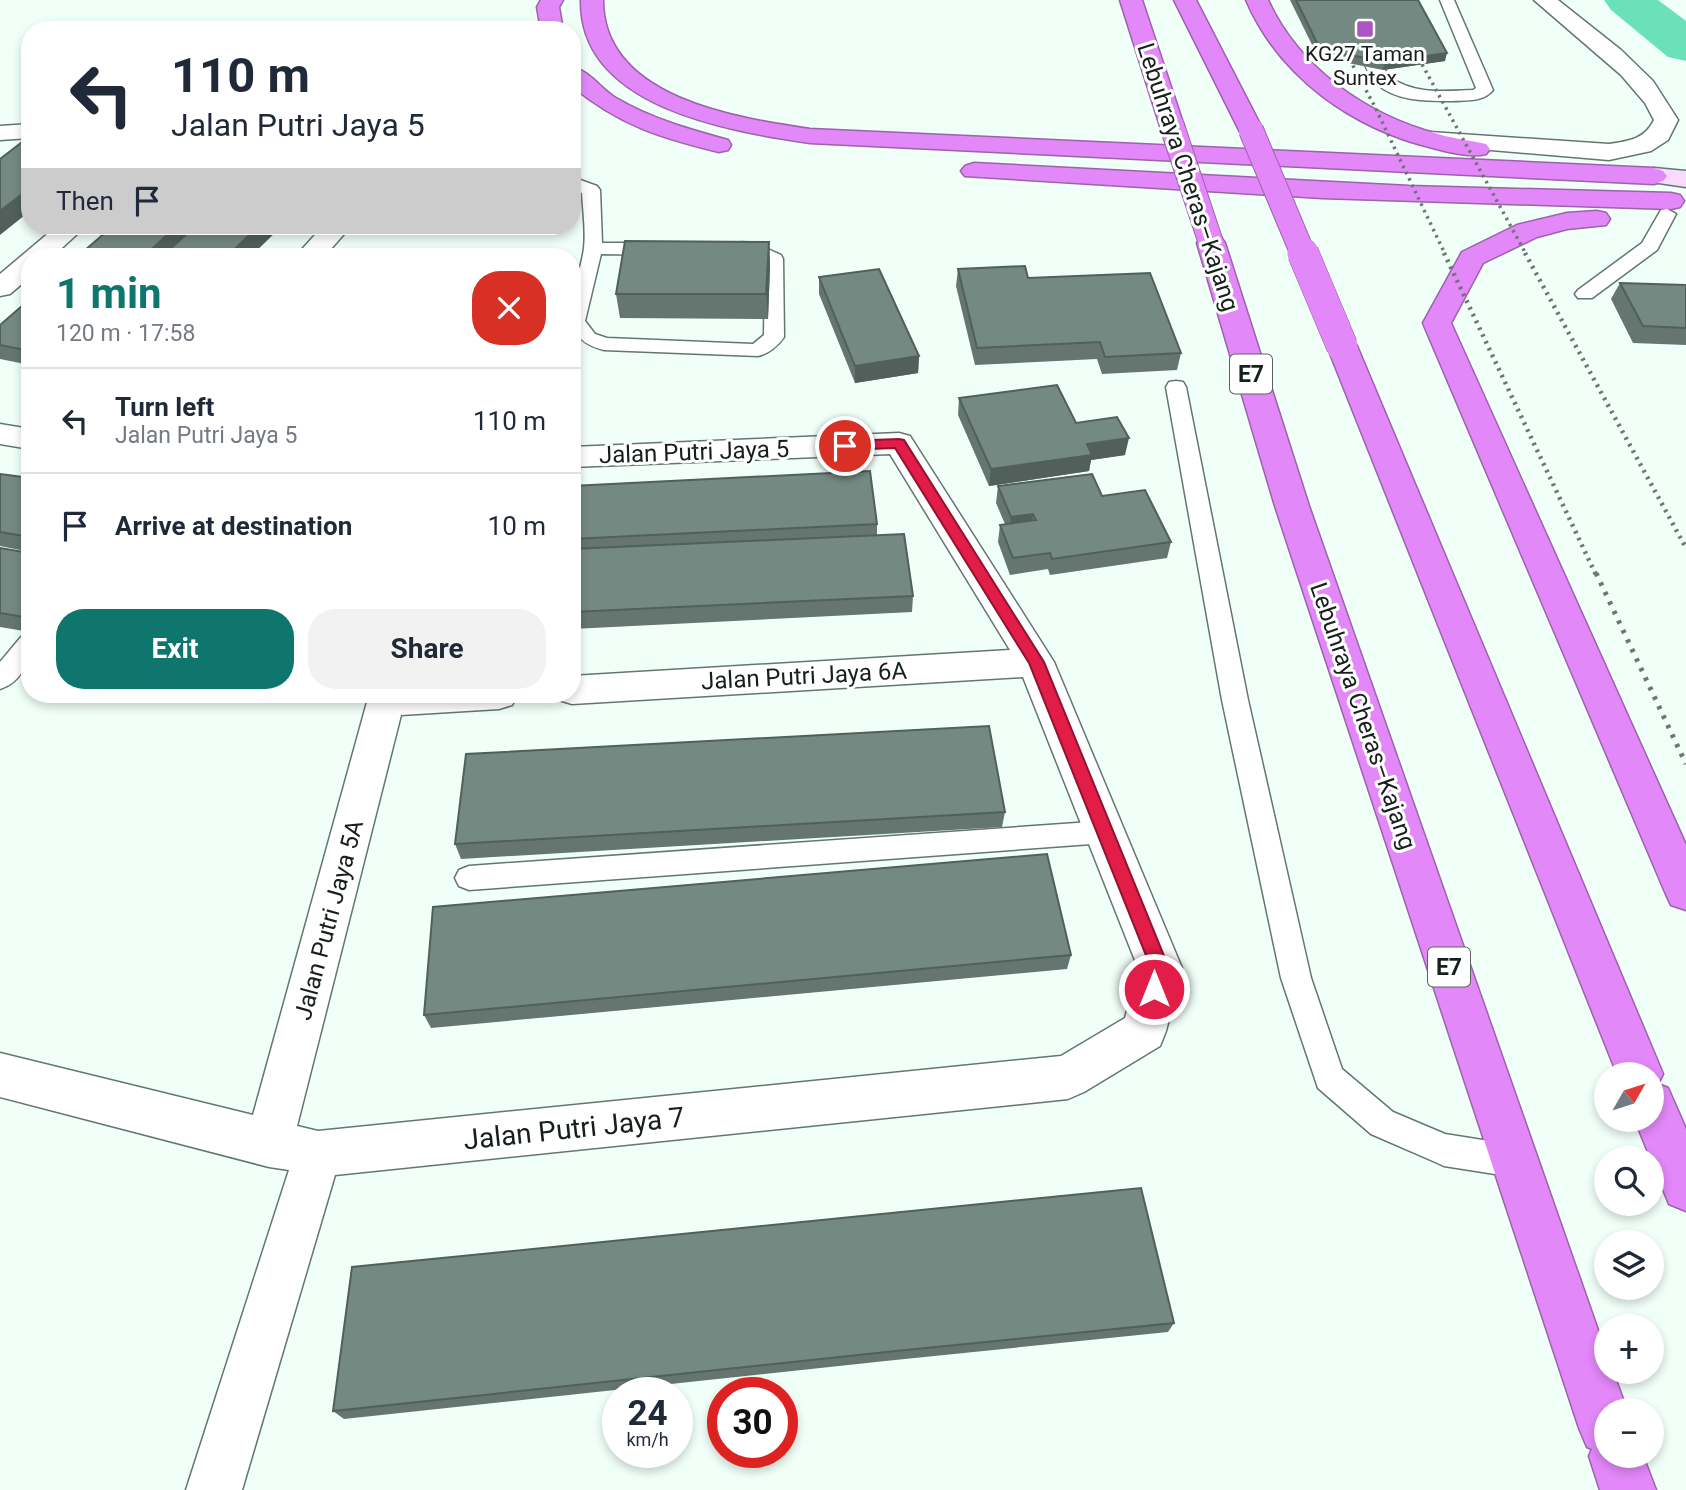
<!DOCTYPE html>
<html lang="en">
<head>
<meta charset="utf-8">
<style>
  body { margin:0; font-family:Roboto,sans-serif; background:#f2f2f3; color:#1f2937; height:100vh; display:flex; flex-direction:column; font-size:26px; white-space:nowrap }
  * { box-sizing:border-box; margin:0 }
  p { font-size:23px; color:#747a83 }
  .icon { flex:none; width:38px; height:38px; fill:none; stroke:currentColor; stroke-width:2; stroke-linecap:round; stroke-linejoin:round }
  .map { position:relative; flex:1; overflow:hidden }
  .side { position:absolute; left:21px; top:248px; width:560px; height:455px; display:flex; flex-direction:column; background:#fff; border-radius:28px; box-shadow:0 4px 10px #0003 }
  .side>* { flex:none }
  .top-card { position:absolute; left:21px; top:21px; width:560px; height:214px; border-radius:28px; box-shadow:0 4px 10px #0003; background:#fff; color:#1f2937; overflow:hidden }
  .needle { width:46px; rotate:51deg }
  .fabs { position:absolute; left:1594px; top:1062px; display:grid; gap:14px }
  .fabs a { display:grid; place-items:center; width:70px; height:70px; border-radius:50%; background:#fff; box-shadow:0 4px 10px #0003; font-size:35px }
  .speed { position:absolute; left:602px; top:1377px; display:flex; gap:14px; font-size:35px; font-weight:700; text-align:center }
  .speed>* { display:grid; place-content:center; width:91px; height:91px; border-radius:50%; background:#fff; box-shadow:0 4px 10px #0003; line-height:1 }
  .speed small { font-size:18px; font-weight:400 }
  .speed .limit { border:10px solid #d22; background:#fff; color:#111 }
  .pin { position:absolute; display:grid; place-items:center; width:60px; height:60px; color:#fff; margin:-30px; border:4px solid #fff; border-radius:50%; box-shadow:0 2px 7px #0007 }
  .me { position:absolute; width:77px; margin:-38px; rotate:0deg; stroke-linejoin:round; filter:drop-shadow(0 0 5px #0008) }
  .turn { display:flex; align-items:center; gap:24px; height:147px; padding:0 35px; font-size:32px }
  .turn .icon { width:91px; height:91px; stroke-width:2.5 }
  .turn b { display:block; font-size:49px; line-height:60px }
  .then { display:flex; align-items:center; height:66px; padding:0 35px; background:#0003; gap:14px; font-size:26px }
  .round { display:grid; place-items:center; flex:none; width:74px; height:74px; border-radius:28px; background:#f2f2f3 }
  .summary { display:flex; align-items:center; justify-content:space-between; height:119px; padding:0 35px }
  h1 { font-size:42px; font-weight:700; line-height:52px; color:#0f766e }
  .action { display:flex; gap:14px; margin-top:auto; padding:14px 35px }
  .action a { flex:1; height:80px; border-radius:28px; background:#0f766e; color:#fff; font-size:28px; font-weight:700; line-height:80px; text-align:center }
  .action a+a { background:#f2f2f3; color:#1f2937 }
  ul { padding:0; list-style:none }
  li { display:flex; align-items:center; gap:21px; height:105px; padding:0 35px; border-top:2px solid #e0e1e3 }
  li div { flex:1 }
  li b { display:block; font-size:26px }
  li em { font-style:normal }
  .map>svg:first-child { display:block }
</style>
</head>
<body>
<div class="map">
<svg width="1686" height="1490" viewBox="0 0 1686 1490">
  <rect width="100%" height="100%" fill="#f1fff9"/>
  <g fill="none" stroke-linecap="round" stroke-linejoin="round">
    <path fill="#6be1ba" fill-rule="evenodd" d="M1604,0H1658L1686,21V61L1668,57L1611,10Z"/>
    <defs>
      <g id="lane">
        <path d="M1336,0H1350L1388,76C1414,95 1443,91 1473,90L1476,88L1440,0H1454L1493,90C1483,102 1468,100 1453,101C1429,101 1395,102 1376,83C1365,72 1344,17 1336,0Z"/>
        <path d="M572,177L597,186L600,190L602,243H658L667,249L658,255L601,254L585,321L595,334L607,338L753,344L764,335L765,262L750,255L728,253L726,249C739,234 766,248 781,255L783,259L784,337C778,346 768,354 758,356L604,350C548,336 579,288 584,248C586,231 583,211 582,193L572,188Z"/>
        <path d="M1667,209L1676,214L1657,250L1592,298H1578L1575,294L1578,290L1642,243L1661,210Z"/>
        <path d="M1176,381L1183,382L1186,387L1248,700L1311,978L1342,1069L1393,1112L1445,1134L1514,1145L1526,1150L1530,1161L1526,1172L1514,1177L1444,1166L1433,1161L1371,1134L1318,1088L1281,978L1222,700L1166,387L1169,382Z"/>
        <path d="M30,634C30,657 25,681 0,689V662L21,637Z"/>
        <path d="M1105,821L1115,824L1119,832L1115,840L1105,843L469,890L459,886L455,878L459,870L469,866Z"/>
      </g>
      <g id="street">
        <path d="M1534,0H1558L1621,50L1653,81L1678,120L1668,140L1651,151L1609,160L1421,144L1418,139L1421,134L1430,132L1609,144C1629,141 1645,139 1654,120L1645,103L1621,75Z"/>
        <path d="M30,124V138L0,140V126Z"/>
        <path d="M57,226H86L52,257H30V277L10,294L0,296V274Z"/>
        <path d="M323,226H351L324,257H295Z"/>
        <path d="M0,424L30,429V449L0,444Z"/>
        <path d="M899,433L910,436L1054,662L1182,968L1166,1031L1160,1046L1084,1092L1068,1099L335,1175L242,1490H186L289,1170L269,1167L0,1097V1053L253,1115L369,695H518L512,705L499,709L401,715L297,1126L318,1131L1061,1056L1125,1018L1138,968L1023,677L572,704L559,700L556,695H572V676L1010,650L890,454L572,467V447Z"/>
      </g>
      <path id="secondary" d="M1654,168L1686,171V187L1645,181L1641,176L1645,171Z"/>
      <g id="highway">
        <path d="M541,0H563L559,7L563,30H541L537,7Z"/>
        <path d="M581,0H603C603,98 736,118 810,129L1654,168L1663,171L1667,176L1663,181L1654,184L810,143C730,131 579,108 581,0Z"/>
        <path d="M1120,0H1142L1184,126L1181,131L1172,133L1163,131L1160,126Z"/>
        <path d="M1174,0H1196L1263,130L1260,135L1251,137L1242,135L1239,130Z"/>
        <path d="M1246,0H1268C1299,68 1366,115 1438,134C1453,139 1470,140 1486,144L1490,149L1486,154C1470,158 1449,152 1433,148C1353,129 1279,77 1246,0Z"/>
        <path d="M572,67C590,71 601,89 616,98C652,119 688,129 728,140L731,145L728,150L719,152C661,138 619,125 572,86Z"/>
        <path d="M974,163L1409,186L1671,193L1680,195L1684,201L1680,207L1671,209L1322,198L965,176L961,171L965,166Z"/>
        <path d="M1597,211L1606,213L1610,219L1606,225L1567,229L1537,237L1483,263L1451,323L1686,845V910L1671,905L1665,892L1423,323L1462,252L1517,225L1567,213Z"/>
        <path d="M1211,235L1221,237L1225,243L1309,506L1606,1353V1372H1613L1627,1410H1606V1456H1643L1656,1490H1600L1589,1456L1592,1449L1587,1447L1579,1428L1275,506L1197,243L1201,237Z"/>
        <path d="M1342,337L1352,340L1357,346L1663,1074L1658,1084L1668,1088L1686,1129V1211L1669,1204L1635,1120H1652V1074H1617L1327,346L1332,340Z"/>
      </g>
    </defs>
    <use href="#lane" stroke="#62776f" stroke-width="3"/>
    <use href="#street" stroke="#62776f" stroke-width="3"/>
    <use href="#secondary" stroke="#62776f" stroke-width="3"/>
    <use href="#highway" stroke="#9b63ab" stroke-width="3"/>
    <use href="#lane" fill="#fff" fill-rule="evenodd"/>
    <use href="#street" fill="#fff" fill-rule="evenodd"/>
    <use href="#secondary" fill="#f6dbfd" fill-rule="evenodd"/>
    <use href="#highway" fill="#e288f8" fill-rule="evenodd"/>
    <g stroke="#6c7772" stroke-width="3.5" stroke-dasharray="2.5 4.5" stroke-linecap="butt">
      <path d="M1412,46L1526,254"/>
      <path d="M1343,47L1375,107L1445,254"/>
    </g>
    <g stroke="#6c7772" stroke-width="4.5" stroke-dasharray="2.5 5" stroke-linecap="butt">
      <path d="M1444,253L1596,575"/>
      <path d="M1525,253L1686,548"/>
    </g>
    <path stroke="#6c7772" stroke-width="5" stroke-dasharray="3.5 7" stroke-linecap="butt" d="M1596,573L1686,764"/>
    <defs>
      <g id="highway-bridge-far1">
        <path d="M1172,126L1211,243"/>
        <path d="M1251,130L1303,254"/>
      </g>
      <path id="highway-bridge" d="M1303,253L1342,346"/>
    </defs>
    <use href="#highway-bridge-far1" stroke="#9b63ab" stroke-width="26" stroke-linecap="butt"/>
    <use href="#highway-bridge" stroke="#9b63ab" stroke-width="32" stroke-linecap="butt"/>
    <use href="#highway-bridge-far1" stroke="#e288f8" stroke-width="24"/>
    <use href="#highway-bridge" stroke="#e288f8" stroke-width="31"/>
  </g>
  <g fill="#64766f">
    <path d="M1290,0H1418L1445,61L1383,70L1318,57Z"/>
    <path d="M769,242L770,266L768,319L620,318L616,294Z"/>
    <path d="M958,269L1028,278L1181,353L1177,370L1102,374L1097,359L975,365L956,286Z"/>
    <path d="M819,277L919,356L918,373L855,383L819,294Z"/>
    <path d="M1620,283L1686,285V345L1633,343L1611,299Z"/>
    <path d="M30,299V365L0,359V325Z"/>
    <path d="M959,398L1076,423L1125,455L1091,460L1089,471L989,486L958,415Z"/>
    <path d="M0,474L30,478V552L0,546Z"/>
    <path d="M572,486L877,524V536L913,596L912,612L572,629Z"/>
    <path d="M998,486L1102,496L1171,542L1167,558L1050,575L1048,569L1010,575L998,542L1000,525L1005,524L996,503Z"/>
    <path d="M0,548L30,553V632L0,627Z"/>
    <path d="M1005,812L1002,827L461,859L455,844Z"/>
    <path d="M1071,955L1067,969L431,1028L424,1015Z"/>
    <path d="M352,1267L1174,1323L1168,1332L895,1360L344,1419L333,1411Z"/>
  </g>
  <g fill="#51605a">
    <path d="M1447,53L1445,61L1383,70L1385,62Z"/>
    <path d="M30,188V211L0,235V211Z"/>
    <path d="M177,226H202L168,257H143Z"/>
    <path d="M259,226H282L250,257H226Z"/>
    <path d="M769,242L770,266L768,319L766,294Z"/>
    <path d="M919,356L918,373L855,383V366Z"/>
    <path d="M1129,438L1125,455L1091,460L1089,471L989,486L991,469L1087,444Z"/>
    <path d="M1033,514L1031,530L1009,534L1011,517Z"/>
    <path d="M30,610V626L24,617Z"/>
  </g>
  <g fill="#748981" stroke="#51605a" stroke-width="2">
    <path d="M1296,0H1418L1447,53L1385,62L1320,49Z"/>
    <path d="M30,136V188L0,211V159Z"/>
    <path d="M113,226H177L143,257H77Z"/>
    <path d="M196,226H259L226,257H161Z"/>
    <path d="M625,241L769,242L766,294H616Z"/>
    <path d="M1025,266L1028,278L1150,273L1181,353L1105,357L1100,342L977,348L958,269Z"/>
    <path d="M879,269L919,356L855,366L819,277Z"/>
    <path d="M1620,283L1686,285V328L1643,326Z"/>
    <path d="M30,299V351L0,345V325Z"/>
    <path d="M1057,385L1076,423L1117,417L1129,438L1087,444L1092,455L991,469L959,398Z"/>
    <path d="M870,471L877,524L572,539V486Z"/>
    <path d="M0,474L30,478V537L0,532Z"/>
    <path d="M1092,474L1102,496L1145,490L1171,542L1052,559L1050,553L1013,558L1000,525L1036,520L1033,514L1011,517L998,486Z"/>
    <path d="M904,534L913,596L572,612V549Z"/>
    <path d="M0,548L30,553V610L24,617L0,613Z"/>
    <path d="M989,726L1005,812L455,844L466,754Z"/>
    <path d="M1047,854L1071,955L424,1015L433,907Z"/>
    <path d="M1141,1188L1174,1323L896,1351L333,1411L352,1267Z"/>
  </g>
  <path fill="#e11d48" stroke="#92132f" stroke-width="2" d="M899,439L904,440L1044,662L1169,968L1161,995L1154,997L1148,995L1145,989L1151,968L1029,663L895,448L845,450L838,446L845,441Z"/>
  <rect fill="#ac54c1" stroke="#fff" stroke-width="2.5" x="1356" y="20" width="18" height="18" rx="3.5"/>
  <g text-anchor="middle" stroke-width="6" stroke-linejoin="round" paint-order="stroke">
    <g font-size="21" fill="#161f1b" stroke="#fff">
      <text x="1365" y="61">KG27 Taman<tspan x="1365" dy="24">Suntex</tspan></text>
    </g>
    <g fill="#fff" stroke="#5c625f" stroke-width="2">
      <rect x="1230" y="354.5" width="42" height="39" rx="5"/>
      <rect x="1428" y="947.5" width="42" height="39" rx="5"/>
    </g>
    <g font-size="23" font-weight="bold" fill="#161f1b">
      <text x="1251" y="382">E7</text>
      <text x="1449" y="975">E7</text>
    </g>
    <g font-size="24" fill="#161f1b" stroke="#fff">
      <text transform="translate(1188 177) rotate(72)" y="8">Lebuhraya Cheras–Kajang</text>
      <text transform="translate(694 452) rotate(-2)" y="8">Jalan Putri Jaya 5</text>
      <text transform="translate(804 676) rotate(-3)" y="8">Jalan Putri Jaya 6A</text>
      <text transform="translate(1363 716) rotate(71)" y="8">Lebuhraya Cheras–Kajang</text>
      <text transform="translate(329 920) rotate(-75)" y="8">Jalan Putri Jaya 5A</text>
    </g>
    <g font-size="28" fill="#161f1b" stroke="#fff">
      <text transform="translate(574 1128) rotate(-6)" y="10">Jalan Putri Jaya 7</text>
    </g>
  </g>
</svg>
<div class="fabs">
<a><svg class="needle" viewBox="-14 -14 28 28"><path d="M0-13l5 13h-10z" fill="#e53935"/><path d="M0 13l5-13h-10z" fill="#747a83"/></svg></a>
<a><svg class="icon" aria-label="search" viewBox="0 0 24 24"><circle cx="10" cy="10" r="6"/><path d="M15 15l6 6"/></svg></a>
<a><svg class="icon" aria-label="layers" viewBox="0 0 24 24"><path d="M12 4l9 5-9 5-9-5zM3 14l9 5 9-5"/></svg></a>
<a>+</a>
<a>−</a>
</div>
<div class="speed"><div>24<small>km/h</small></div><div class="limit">30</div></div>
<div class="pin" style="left:845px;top:446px;background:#d93025"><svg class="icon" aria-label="arrive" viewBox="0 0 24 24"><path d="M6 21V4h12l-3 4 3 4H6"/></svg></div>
<svg class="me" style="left:1154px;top:989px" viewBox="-20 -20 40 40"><circle r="17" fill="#e11d48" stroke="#fff" stroke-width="3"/><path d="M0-11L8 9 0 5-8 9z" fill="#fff"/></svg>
<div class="top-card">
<div class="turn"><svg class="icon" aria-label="left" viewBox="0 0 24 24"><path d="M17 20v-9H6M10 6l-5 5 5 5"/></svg><div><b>110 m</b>Jalan Putri Jaya 5</div></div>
<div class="then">Then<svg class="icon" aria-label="arrive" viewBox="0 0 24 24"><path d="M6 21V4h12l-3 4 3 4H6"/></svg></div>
</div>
<section class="side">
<div class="summary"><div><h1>1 min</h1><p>120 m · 17:58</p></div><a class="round" style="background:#d93025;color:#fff"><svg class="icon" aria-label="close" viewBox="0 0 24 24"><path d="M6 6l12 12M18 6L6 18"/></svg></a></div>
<ul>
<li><svg class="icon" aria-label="left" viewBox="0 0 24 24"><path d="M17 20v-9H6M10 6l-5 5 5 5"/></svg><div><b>Turn left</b><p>Jalan Putri Jaya 5</p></div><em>110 m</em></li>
<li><svg class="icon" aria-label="arrive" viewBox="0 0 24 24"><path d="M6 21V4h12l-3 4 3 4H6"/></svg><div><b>Arrive at destination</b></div><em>10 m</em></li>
</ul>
<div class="action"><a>Exit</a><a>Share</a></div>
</section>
</div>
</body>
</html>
